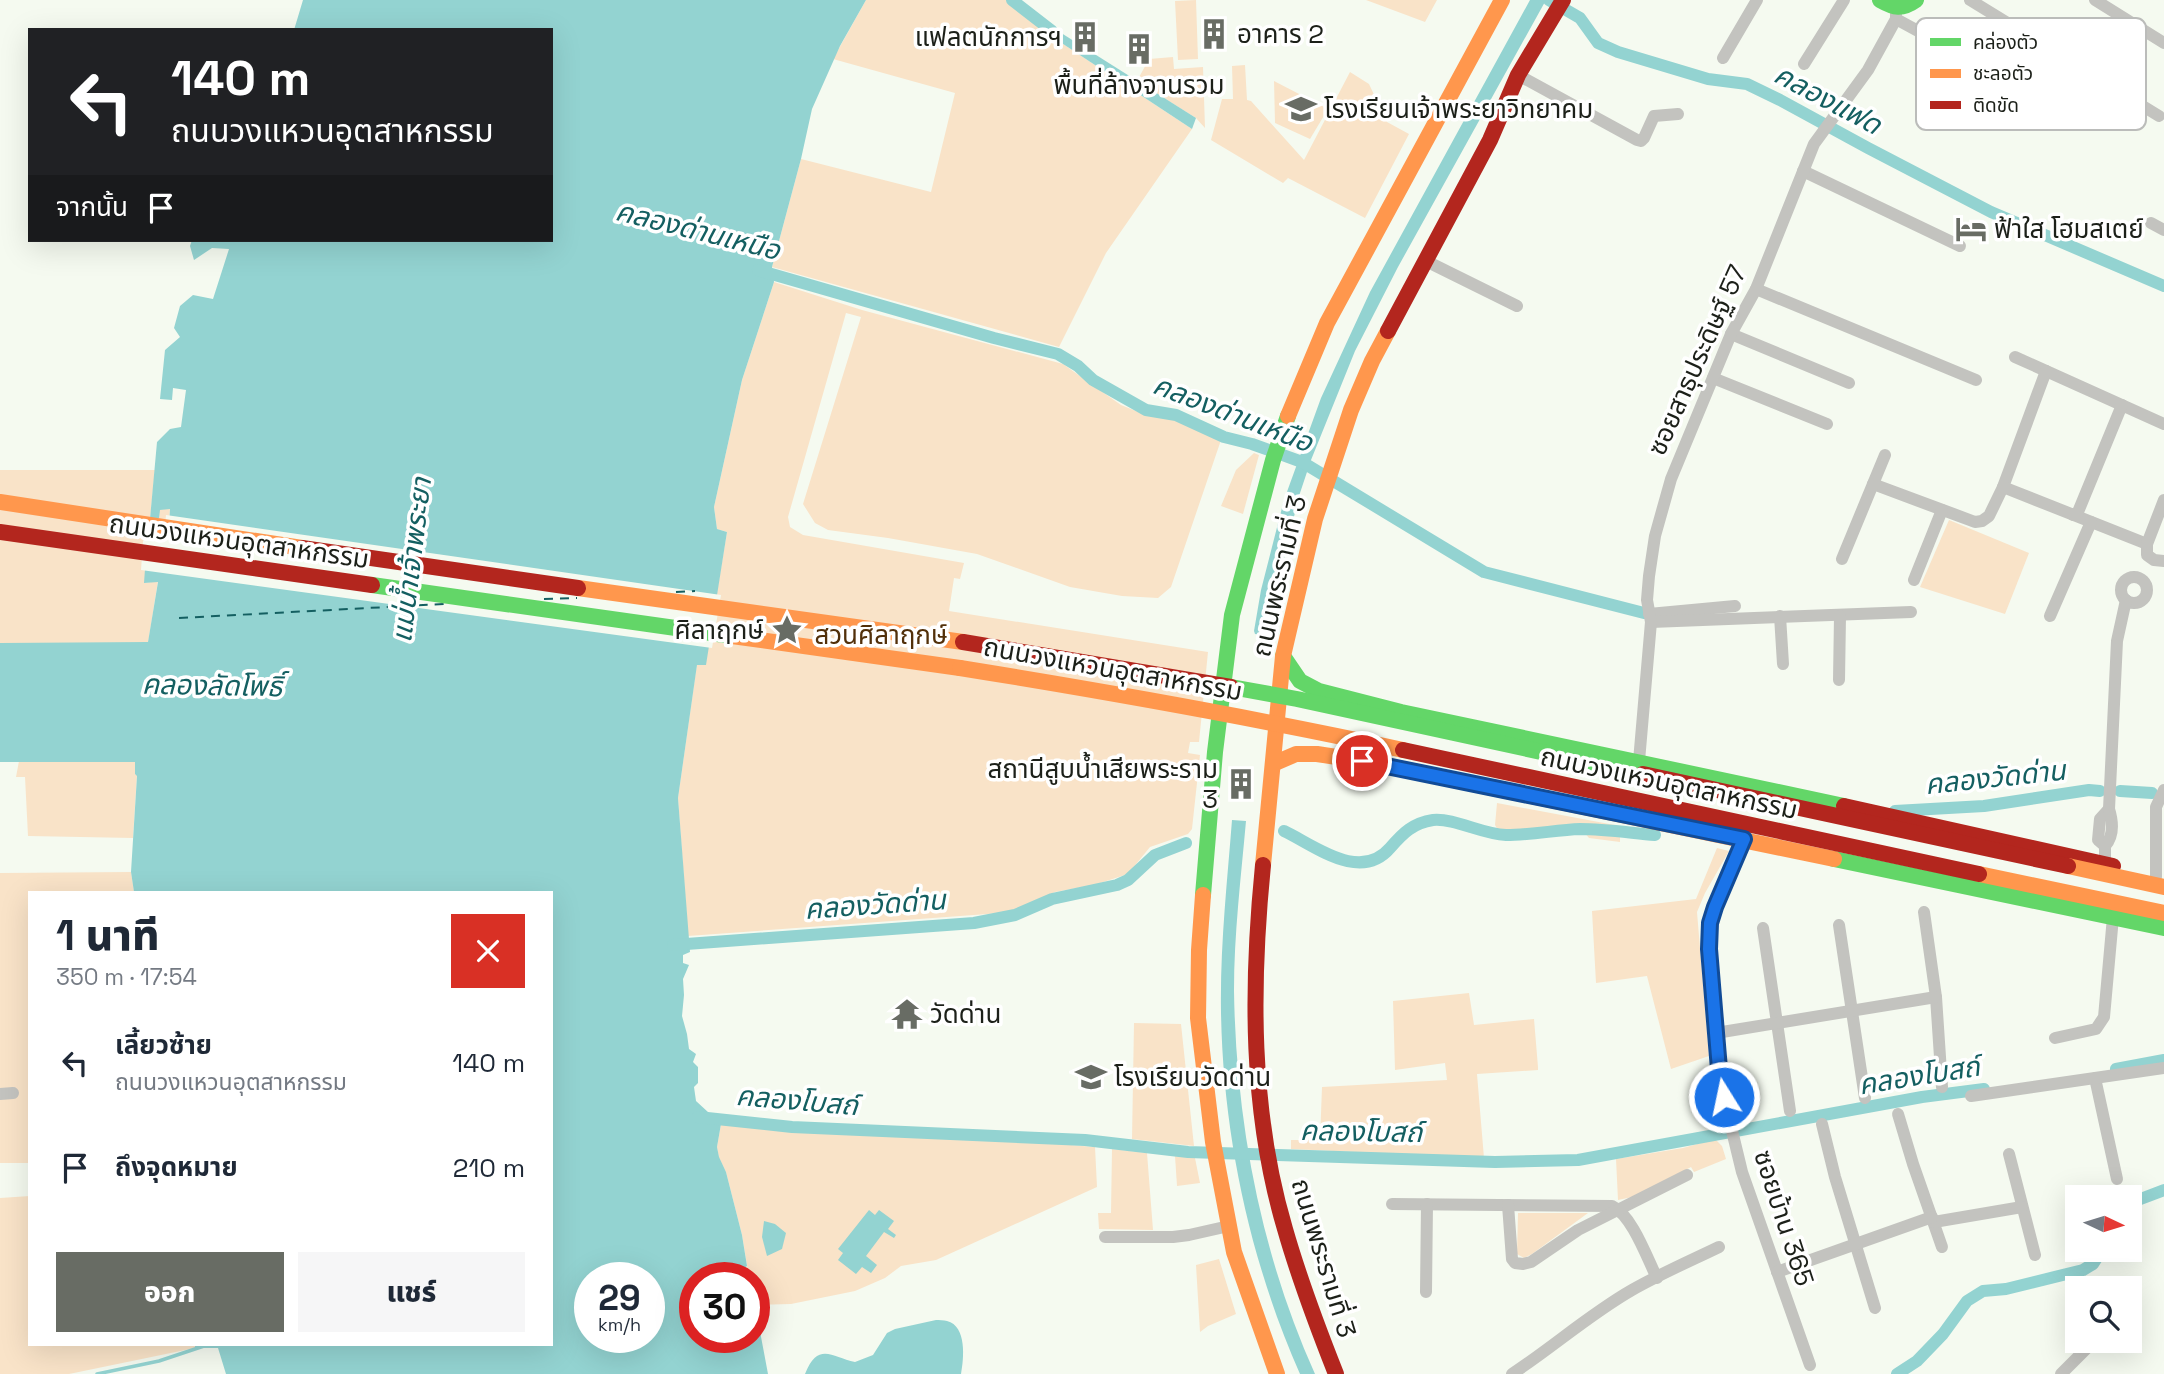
<!DOCTYPE html>
<html lang="th">
<head>
<meta charset="utf-8">
<style>
  body { margin:0; font-family:"Space Grotesk","Noto Sans Thai",sans-serif; background:#f6f6f7; color:#1f2937; height:100vh; display:flex; flex-direction:column; font-size:26px; white-space:nowrap }
  * { box-sizing:border-box; margin:0 }
  p { font-size:23px; color:#747a83 }
  .icon { flex:none; width:38px; height:38px; fill:none; stroke:currentColor; stroke-width:2; stroke-linecap:round; stroke-linejoin:round }
  .map { position:relative; flex:1; overflow:hidden }
  .panel { position:absolute; left:28px; top:891px; width:525px; height:455px; display:flex; flex-direction:column; background:#fff; border-radius:0px; box-shadow:0 7px 28px #0002 }
  .panel>* { flex:none }
  .hud { position:absolute; left:28px; top:28px; width:525px; height:214px; border-radius:0px; box-shadow:0 7px 28px #0002; background:#202124; color:#fff; overflow:hidden }
  .needle { width:46px; rotate:94deg }
  .buttons { position:absolute; left:2065px; top:1185px; display:grid; gap:14px }
  .buttons a { display:grid; place-items:center; width:77px; height:77px; border-radius:0px; background:#fff; box-shadow:0 7px 28px #0002; font-size:35px }
  .speed { position:absolute; left:574px; top:1262px; display:flex; gap:14px; font-size:35px; font-weight:700; text-align:center }
  .speed>* { display:grid; place-content:center; width:91px; height:91px; border-radius:50%; background:#fff; box-shadow:0 7px 28px #0002; line-height:1 }
  .speed small { font-size:18px; font-weight:400 }
  .speed .limit { border:10px solid #d22; background:#fff; color:#111 }
  .pin { position:absolute; display:grid; place-items:center; width:60px; height:60px; color:#fff; margin:-30px; border:4px solid #fff; border-radius:50%; box-shadow:0 2px 7px #0007 }
  .me { position:absolute; width:77px; margin:-38px; rotate:350deg; stroke-linejoin:round; filter:drop-shadow(0 0 5px #0008) }
  .turn { display:flex; align-items:center; gap:24px; height:147px; padding:0 28px; font-size:32px }
  .turn .icon { width:91px; height:91px; stroke-width:2.5 }
  .turn b { display:block; font-size:49px; line-height:60px }
  .then { display:flex; align-items:center; height:66px; padding:0 28px; background:#0003; gap:14px; font-size:26px }
  .round { display:grid; place-items:center; flex:none; width:74px; height:74px; border-radius:0px; background:#f6f6f7 }
  .headline { display:flex; align-items:center; justify-content:space-between; height:119px; padding:0 28px }
  h1 { font-size:42px; font-weight:800; line-height:52px }
  .action { display:flex; gap:14px; margin-top:auto; padding:14px 28px }
  .action a { flex:1; height:80px; border-radius:0px; background:#686c64; color:#fff; font-size:28px; font-weight:800; line-height:80px; text-align:center }
  .action a+a { background:#f6f6f7; color:#1f2937 }
  ul { padding:0; list-style:none }
  li { display:flex; align-items:center; gap:21px; height:105px; padding:0 28px }
  li div { flex:1 }
  li b { display:block; font-size:26px }
  li em { font-style:normal }
  .map>svg:first-child { display:block }
</style>
</head>
<body>
<div class="map">
<svg width="2164" height="1374" viewBox="0 0 2164 1374">
  <rect width="100%" height="100%" fill="#f5faf0"/>
  <g fill="#f9e3c8">
    <path d="M866,0H1021L1039,19L1036,25L1054,38L1192,129L1106,253L1059,347L772,267L801,159L931,192L955,93L833,59Z"/>
    <path d="M1196,0L1198,59L1178,60L1175,1Z"/>
    <path d="M1366,0H1437L1425,22Z"/>
    <path d="M1173,57L1174,69L1203,67L1205,128L1196,118L1137,81L1149,59Z"/>
    <path d="M1245,65L1247,100L1251,101L1304,160L1350,72L1369,84L1387,122L1409,134L1365,218L1288,178L1283,183L1211,140L1222,99H1233L1232,66Z"/>
    <path d="M1274,81L1328,109L1310,139L1275,123Z"/>
    <path d="M774,282L862,310L1063,364L1121,405L1141,413L1174,418L1221,440L1171,587L1158,598L1122,596L1070,587L977,554L888,538L828,530L815,523L803,504L861,317L846,313L788,517L790,527L803,535L964,563L960,579L954,578L949,611L1208,652L1199,742H1190L1188,753L1200,755L1192,829L1188,834L1150,847L1128,874L1094,885L1055,892L1015,912L688,936L678,798L697,664L705,665L727,532L717,529L714,507L742,380Z"/>
    <path d="M1254,453L1259,455L1243,514L1221,506L1236,470Z"/>
    <path d="M0,470H155L150,519L159,510L170,508L168,539L145,583L158,581L148,643H0Z"/>
    <path d="M1949,520L2029,553L2005,614L1920,587Z"/>
    <path d="M19,761H135V774L137,775L133,838L28,836L25,777H16Z"/>
    <path d="M1497,803L1620,826V842L1589,838L1584,832L1551,835L1498,830L1495,825Z"/>
    <path d="M1717,848L1729,851L1705,893L1697,912L1709,1056L1671,1069L1647,976L1596,983L1592,911L1696,899Z"/>
    <path d="M131,872L134,892H30V1163H0V873Z"/>
    <path d="M1469,993L1474,1025L1534,1019L1538,1067V1070L1477,1074L1484,1158L1291,1149V1140H1320L1322,1087L1447,1080L1445,1063L1395,1070L1393,1001Z"/>
    <path d="M1134,1023L1181,1024L1194,1146L1132,1139Z"/>
    <path d="M721,1124L792,1132L987,1138L1095,1147L1097,1187L936,1260L901,1266L885,1278L855,1291L791,1304L754,1305V1278L749,1277L742,1235L726,1172L719,1158L717,1147Z"/>
    <path d="M1715,1139L1722,1146L1726,1159L1694,1172L1691,1167L1637,1196L1618,1200L1616,1159L1683,1148Z"/>
    <path d="M1112,1149L1147,1153L1153,1230L1099,1229L1098,1213H1111Z"/>
    <path d="M1175,1156L1195,1158L1200,1183L1177,1186Z"/>
    <path d="M30,1196V1344H195V1348L69,1374H0V1198Z"/>
    <path d="M1518,1213H1588L1532,1254L1524,1258L1517,1254Z"/>
    <path d="M1219,1259L1236,1314L1208,1326L1200,1332L1196,1265Z"/>
  </g>
  <g fill="#93d3d1" fill-rule="evenodd">
    <path d="M303,0H866L840,46L812,109L801,159L772,267L774,282L742,380L714,507L717,529L727,532L706,665H697L678,798L690,952L683,955V963L689,965L683,979L684,995L682,1016L687,1034L689,1049L696,1054L693,1062L698,1067V1083L694,1087L696,1101L721,1124L717,1147L719,1157L726,1172L742,1235L747,1266L733,1277L695,1278V1337H754V1324L759,1326L768,1374H226L218,1348H195V1344H551V892H134L131,872L137,776L135,774V762H0V643L148,642L158,582L144,583L147,541L168,539L170,509L160,510L159,518L150,519L157,442L170,429L181,427L186,390L173,388L172,400L160,399L165,350L180,337L174,328L180,306L193,295L213,299L229,249L212,248L194,260L190,246L192,240H551V30H294ZM590,1278H649V1337H590Z"/>
    <path d="M1530,0H1546L1398,267L1355,351L1311,460L1299,496L1266,633L1261,635L1255,634L1254,631L1261,590L1284,500L1321,398L1370,292Z"/>
    <path d="M1039,19L1196,118L1192,129L1054,38L1036,24Z"/>
    <path d="M1232,820L1246,821C1241,877 1234,934 1234,991C1236,1123 1261,1254 1315,1374H1300C1250,1261 1223,1135 1221,1012C1220,947 1227,884 1232,820Z"/>
    <path d="M869,1210L875,1215L879,1210L894,1221L888,1229L896,1235L894,1238L884,1232L866,1256L877,1265L871,1273L862,1267L856,1274L838,1260L843,1253L838,1249Z"/>
    <path d="M764,1221L775,1224L786,1233L782,1249L767,1256L762,1237Z"/>
    <path d="M936,1320C939,1320 944,1320 947,1321C967,1326 964,1359 961,1374H805C818,1341 832,1357 855,1362L873,1355L887,1333L895,1329Z"/>
  </g>
  <path fill="#f5faf0" d="M166,515L721,595L712,648L141,570L143,541L146,538L164,536Z"/>
  <g fill="none" stroke-linecap="round" stroke-linejoin="round">
    <path stroke="#93d3d1" stroke-width="3.5" d="M97,1374L159,1361L210,1344"/>
    <g stroke="#93d3d1" stroke-width="12">
      <path d="M1012,0L1052,31"/>
      <path d="M1549,0L1580,18L1598,43L1618,52L1708,79L1747,84L1780,100L1868,148L1991,212L2164,286"/>
      <path d="M758,270L994,338L1058,354L1078,366L1093,380L1146,410L1176,415L1224,437L1252,444L1302,462L1484,572L1644,613"/>
      <path d="M2120,791L2152,793"/>
      <path d="M1895,811L1984,806L2089,790L2100,791"/>
      <path d="M1284,831C1314,845 1360,883 1390,848C1403,833 1413,823 1433,820C1455,818 1481,834 1506,835C1531,835 1556,830 1580,829C1605,829 1631,833 1655,835"/>
      <path d="M673,945L974,923L1015,915L1052,899L1117,885L1128,880L1155,855L1186,843"/>
      <path d="M2116,1069L2164,1060"/>
      <path d="M698,1117L792,1127L1085,1140L1188,1152L1495,1162L1578,1160L1922,1097L1984,1089"/>
      <path d="M2130,1203L2164,1190"/>
      <path d="M1897,1374L1917,1361L1943,1334L1967,1301L1983,1291L2006,1289L2083,1270L2093,1264L2102,1250"/>
    </g>
    <g stroke="#145f61" stroke-width="2" stroke-dasharray="9 7" stroke-linecap="butt">
      <path d="M676,592L695,591"/>
      <path d="M544,599L577,598"/>
      <path d="M179,618L444,604"/>
    </g>
    <g stroke="#c3c3bf" stroke-width="12">
      <path d="M1970,0L2159,116"/>
      <path d="M2095,0L2164,43"/>
      <path d="M1896,19L2008,80V86L1994,117"/>
      <path d="M1723,58L1757,0"/>
      <path d="M1804,64L1844,0"/>
      <path d="M1518,75L1637,140L1641,141L1644,138L1654,116L1678,114"/>
      <path d="M1803,171L1960,246"/>
      <path d="M2151,223L2164,230"/>
      <path d="M1426,261L1517,306"/>
      <path d="M1756,289L1976,380"/>
      <path d="M1731,334L1849,383"/>
      <path d="M2015,357L2164,424"/>
      <path d="M1713,378L1827,424"/>
      <path d="M1873,484L1975,522L1982,521L1989,516L2003,487L2046,371"/>
      <path d="M2003,487L2147,544"/>
      <path d="M2164,500L2147,544V555L2154,560L2164,561"/>
      <path d="M2073,515L2078,512L2122,405"/>
      <path d="M1842,559L1885,455"/>
      <circle cx="2134" cy="590" r="13"/>
      <path d="M1914,580L1942,510"/>
      <path d="M1649,614L1735,606"/>
      <path d="M1780,616L1783,664"/>
      <path d="M2050,616L2091,522"/>
      <path d="M1651,622L1911,612"/>
      <path d="M1839,680L1840,616"/>
      <path d="M1639,761L1651,622L1647,600L1649,576L1655,536L1671,479L1731,334L1756,289L1814,144L1868,70L1896,19V9"/>
      <path d="M1744,840L1715,907L1710,923L1709,949L1720,1081L1742,1172L1810,1365"/>
      <path d="M2105,846L2098,840L2100,819L2109,809"/>
      <path d="M2105,864V846C2114,836 2113,822 2109,809L2117,641L2126,600"/>
      <path d="M2156,877V807L2164,790"/>
      <path d="M1924,912L1936,997L1942,1087"/>
      <path d="M1839,925L1865,1098"/>
      <path d="M1763,928L1790,1111"/>
      <path d="M1716,1033L1936,997"/>
      <path d="M2055,1038L2096,1029L2104,1017L2113,917"/>
      <path d="M2095,1078L2117,1179"/>
      <path d="M0,1094L13,1093"/>
      <path d="M1971,1096L2164,1068"/>
      <path d="M1898,1114L1913,1164L1942,1247"/>
      <path d="M1822,1124L1835,1177L1875,1308"/>
      <path d="M2009,1154L2035,1255"/>
      <path d="M1392,1204L1612,1206C1632,1215 1647,1258 1657,1278"/>
      <path d="M1508,1205L1512,1259L1515,1263L1523,1264L1531,1262L1578,1230L1687,1175"/>
      <path d="M1934,1222L2022,1207"/>
      <path d="M1105,1237H1173L1189,1235L1229,1226"/>
      <path d="M1777,1272L1932,1217"/>
      <path d="M1426,1292L1427,1204"/>
      <path d="M1512,1374C1553,1347 1590,1314 1632,1290C1660,1274 1690,1261 1719,1247"/>
      <path d="M2061,1374L2095,1340"/>
    </g>
    <g stroke="#63d668" stroke-width="16">
      <path d="M1880,0C1894,8 1902,10 1916,0"/>
      <path d="M372,585L732,636"/>
      <path d="M1283,656L1300,681L1319,691L1401,712L1844,806"/>
      <path d="M1834,859L2164,928"/>
      <path d="M1203,895L1215,752L1232,615L1273,460L1288,416"/>
    </g>
    <g stroke="#ff974d" stroke-width="16">
      <path d="M1288,416L1327,323L1502,0"/>
      <path d="M0,502L302,548"/>
      <path d="M578,588L963,642"/>
      <path d="M732,636L960,668"/>
      <path d="M1273,764L1296,754H1317L1362,761L1834,859"/>
      <path d="M1263,865L1283,656L1315,519L1351,410L1372,361L1388,331"/>
      <path d="M1203,895L1199,950L1198,1018L1213,1142L1234,1252L1277,1374"/>
    </g>
    <g stroke="#b3261e" stroke-width="16">
      <path d="M1388,331L1490,140L1518,75L1563,0"/>
      <path d="M0,532L372,585"/>
      <path d="M302,548L578,588"/>
      <path d="M1844,806L2113,866"/>
      <path d="M1263,865C1251,986 1250,1111 1285,1229C1299,1278 1317,1326 1336,1374"/>
    </g>
    <path stroke="#63d668" stroke-width="16" d="M1231,687L1297,699L1643,774"/>
    <g stroke="#ff974d" stroke-width="16">
      <path d="M960,668C1109,692 1256,718 1403,750"/>
      <path d="M2068,866L2164,887"/>
      <path d="M1979,874L2164,913"/>
    </g>
    <g stroke="#b3261e" stroke-width="16">
      <path d="M963,642L1231,687"/>
      <path d="M1403,750L1979,874"/>
      <path d="M1643,774L2068,866"/>
    </g>
  </g>
  <g fill="none" stroke-linecap="round" stroke-linejoin="round">
    <defs>
      <path id="route" d="M1362,761L1744,839L1715,907L1710,923L1709,949L1720,1081L1724,1097"/>
    </defs>
    <use href="#route" stroke="#114b97" stroke-width="18"/>
    <use href="#route" stroke="#1a73e8" stroke-width="12"/>
  </g>
  <defs>
    <symbol id="building-bare" viewBox="-9 -9 18 18"><path d="M-4-6H4V6H1V3H-1V6H-4ZM-2.5-4.3h1.7v1.8h-1.7ZM.8-4.3h1.7v1.8H.8ZM-2.5-1h1.7V.8h-1.7ZM.8-1h1.7V.8H.8Z" fill="#686c64" stroke="#fff" stroke-width="2.5" paint-order="stroke"/></symbol>
    <symbol id="school-bare" viewBox="-9 -9 18 18"><path d="M0-5L7-2L0 1L-7-2ZM-4 1L0 2.5L4 1V4Q0 6-4 4Z" fill="#686c64" stroke="#fff" stroke-width="2.5" paint-order="stroke"/></symbol>
    <symbol id="hotel-bare" viewBox="-9 -9 18 18"><path d="M-6-4.5h1.5V1H6V5H4.5V3h-9V5H-6ZM-4 0a1.8 1.8 0 1 1 3.6 0ZM.5 0V-2.5h3Q6-2.5 6 0Z" fill="#686c64" stroke="#fff" stroke-width="2.5" paint-order="stroke"/></symbol>
    <symbol id="sight-bare" viewBox="-9 -9 18 18"><path d="M0-6L1.8-2.2L6-1.7L2.9 1.2L3.7 5.4L0 3.3L-3.7 5.4L-2.9 1.2L-6-1.7L-1.8-2.2Z" fill="#686c64" stroke="#fff" stroke-width="2.5" paint-order="stroke"/></symbol>
    <symbol id="temple-bare" viewBox="-9 -9 18 18"><path d="M0-6L5-2H3V0L6.5 2.5H4V6H1.5V3h-3V6H-4V2.5H-6.5L-3 0V-2H-5Z" fill="#686c64" stroke="#fff" stroke-width="2.5" paint-order="stroke"/></symbol>
  </defs>
  <g fill-rule="evenodd">
    <use href="#building-bare" x="1192" y="12" width="44" height="44"/>
    <use href="#building-bare" x="1063" y="15" width="44" height="44"/>
    <use href="#building-bare" x="1117" y="27" width="44" height="44"/>
    <use href="#school-bare" x="1279" y="87" width="44" height="44"/>
    <use href="#hotel-bare" x="1949" y="207" width="44" height="44"/>
    <use href="#sight-bare" x="765" y="608" width="44" height="44"/>
    <use href="#building-bare" x="1219" y="762" width="44" height="44"/>
    <use href="#temple-bare" x="885" y="992" width="44" height="44"/>
    <use href="#school-bare" x="1069" y="1055" width="44" height="44"/>
  </g>
  <g text-anchor="middle" stroke-width="7" stroke-linejoin="round" paint-order="stroke">
    <g font-size="26" fill="#1c2019" stroke="#fff" text-anchor="start">
      <text x="1237" y="43">อาคาร 2</text>
      <text x="1062" y="46" text-anchor="end">แฟลตนักการฯ</text>
      <text x="1139" y="94" text-anchor="middle">พื้นที่ล้างจานรวม</text>
      <text x="1324" y="118">โรงเรียนเจ้าพระยาวิทยาคม</text>
      <text x="1994" y="238">ฟ้าใส โฮมสเตย์</text>
      <text x="764" y="639" text-anchor="end">ศิลาฤกษ์</text>
      <text x="1218" y="778" text-anchor="end">สถานีสูบน้ำเสียพระราม<tspan x="1218" dy="30">3</tspan></text>
      <text x="930" y="1023">วัดด่าน</text>
      <text x="1114" y="1086">โรงเรียนวัดด่าน</text>
    </g>
    <g font-size="26" fill="#1c2019" stroke="#fff">
      <text transform="translate(1697 360) rotate(-66)" y="9">ซอยสาธุประดิษฐ์ 57</text>
      <text transform="translate(239 541) rotate(8)" y="9">ถนนวงแหวนอุตสาหกรรม</text>
      <text transform="translate(1279 576) rotate(-77)" y="9">ถนนพระรามที่ 3</text>
      <text transform="translate(1113 669) rotate(10)" y="9">ถนนวงแหวนอุตสาหกรรม</text>
      <text transform="translate(1669 783) rotate(12)" y="9">ถนนวงแหวนอุตสาหกรรม</text>
      <text transform="translate(1784 1218) rotate(72)" y="9">ซอยบ้าน 365</text>
      <text transform="translate(1324 1258) rotate(73)" y="9">ถนนพระรามที่ 3</text>
    </g>
    <g font-size="26" fill="#52300a" stroke="#fff">
      <text x="881" y="644">สวนศิลาฤกษ์</text>
    </g>
    <g font-size="28" font-style="italic" fill="#145f61" stroke="#fff">
      <text transform="translate(1828 99) rotate(28)" y="10">คลองแฟด</text>
      <text transform="translate(698 230) rotate(14)" y="10">คลองด่านเหนือ</text>
      <text transform="translate(1233 413) rotate(21)" y="10">คลองด่านเหนือ</text>
      <text transform="translate(411 560) rotate(-83)" y="10">แม่น้ำเจ้าพระยา</text>
      <text transform="translate(212 685) rotate(1)" y="10">คลองลัดโพธิ์</text>
      <text transform="translate(1995 777) rotate(-6)" y="10">คลองวัดด่าน</text>
      <text transform="translate(875 904) rotate(-4)" y="10">คลองวัดด่าน</text>
      <text transform="translate(1919 1075) rotate(-9)" y="10">คลองโบสถ์</text>
      <text transform="translate(797 1100) rotate(5)" y="10">คลองโบสถ์</text>
      <text transform="translate(1361 1131) rotate(1)" y="10">คลองโบสถ์</text>
    </g>
  </g>
  <rect x="1916" y="18" width="230" height="112" rx="10" fill="#fff" stroke="#bbbcba" stroke-width="2"/>
  <rect x="1930" y="38" width="31" height="8" fill="#63d668"/>
  <rect x="1930" y="69" width="31" height="9" fill="#ff974d"/>
  <rect x="1930" y="101" width="31" height="8" fill="#b3261e"/>
  <g font-size="19" fill="#1c2019">
    <text x="1973" y="49">คล่องตัว</text>
    <text x="1973" y="80">ชะลอตัว</text>
    <text x="1973" y="112">ติดขัด</text>
  </g>
</svg>
<div class="buttons">
<a><svg class="needle" viewBox="-14 -14 28 28"><path d="M0-13l5 13h-10z" fill="#e53935"/><path d="M0 13l5-13h-10z" fill="#747a83"/></svg></a>
<a><svg class="icon" aria-label="search" viewBox="0 0 24 24"><circle cx="10" cy="10" r="6"/><path d="M15 15l6 6"/></svg></a>
</div>
<div class="speed"><div>29<small>km/h</small></div><div class="limit">30</div></div>
<div class="pin" style="left:1362px;top:761px;background:#d93025"><svg class="icon" aria-label="arrive" viewBox="0 0 24 24"><path d="M6 21V4h12l-3 4 3 4H6"/></svg></div>
<svg class="me" style="left:1724px;top:1097px" viewBox="-20 -20 40 40"><circle r="17" fill="#1a73e8" stroke="#fff" stroke-width="3"/><path d="M0-11L8 9 0 5-8 9z" fill="#fff"/></svg>
<div class="hud">
<div class="turn"><svg class="icon" aria-label="left" viewBox="0 0 24 24"><path d="M17 20v-9H6M10 6l-5 5 5 5"/></svg><div><b>140 m</b>ถนนวงแหวนอุตสาหกรรม</div></div>
<div class="then">จากนั้น<svg class="icon" aria-label="arrive" viewBox="0 0 24 24"><path d="M6 21V4h12l-3 4 3 4H6"/></svg></div>
</div>
<section class="panel">
<div class="headline"><div><h1>1 นาที</h1><p>350 m · 17:54</p></div><a class="round" style="background:#d93025;color:#fff"><svg class="icon" aria-label="close" viewBox="0 0 24 24"><path d="M6 6l12 12M18 6L6 18"/></svg></a></div>
<ul>
<li><svg class="icon" aria-label="left" viewBox="0 0 24 24"><path d="M17 20v-9H6M10 6l-5 5 5 5"/></svg><div><b>เลี้ยวซ้าย</b><p>ถนนวงแหวนอุตสาหกรรม</p></div><em>140 m</em></li>
<li><svg class="icon" aria-label="arrive" viewBox="0 0 24 24"><path d="M6 21V4h12l-3 4 3 4H6"/></svg><div><b>ถึงจุดหมาย</b></div><em>210 m</em></li>
</ul>
<div class="action"><a>ออก</a><a>แชร์</a></div>
</section>
</div>
</body>
</html>
